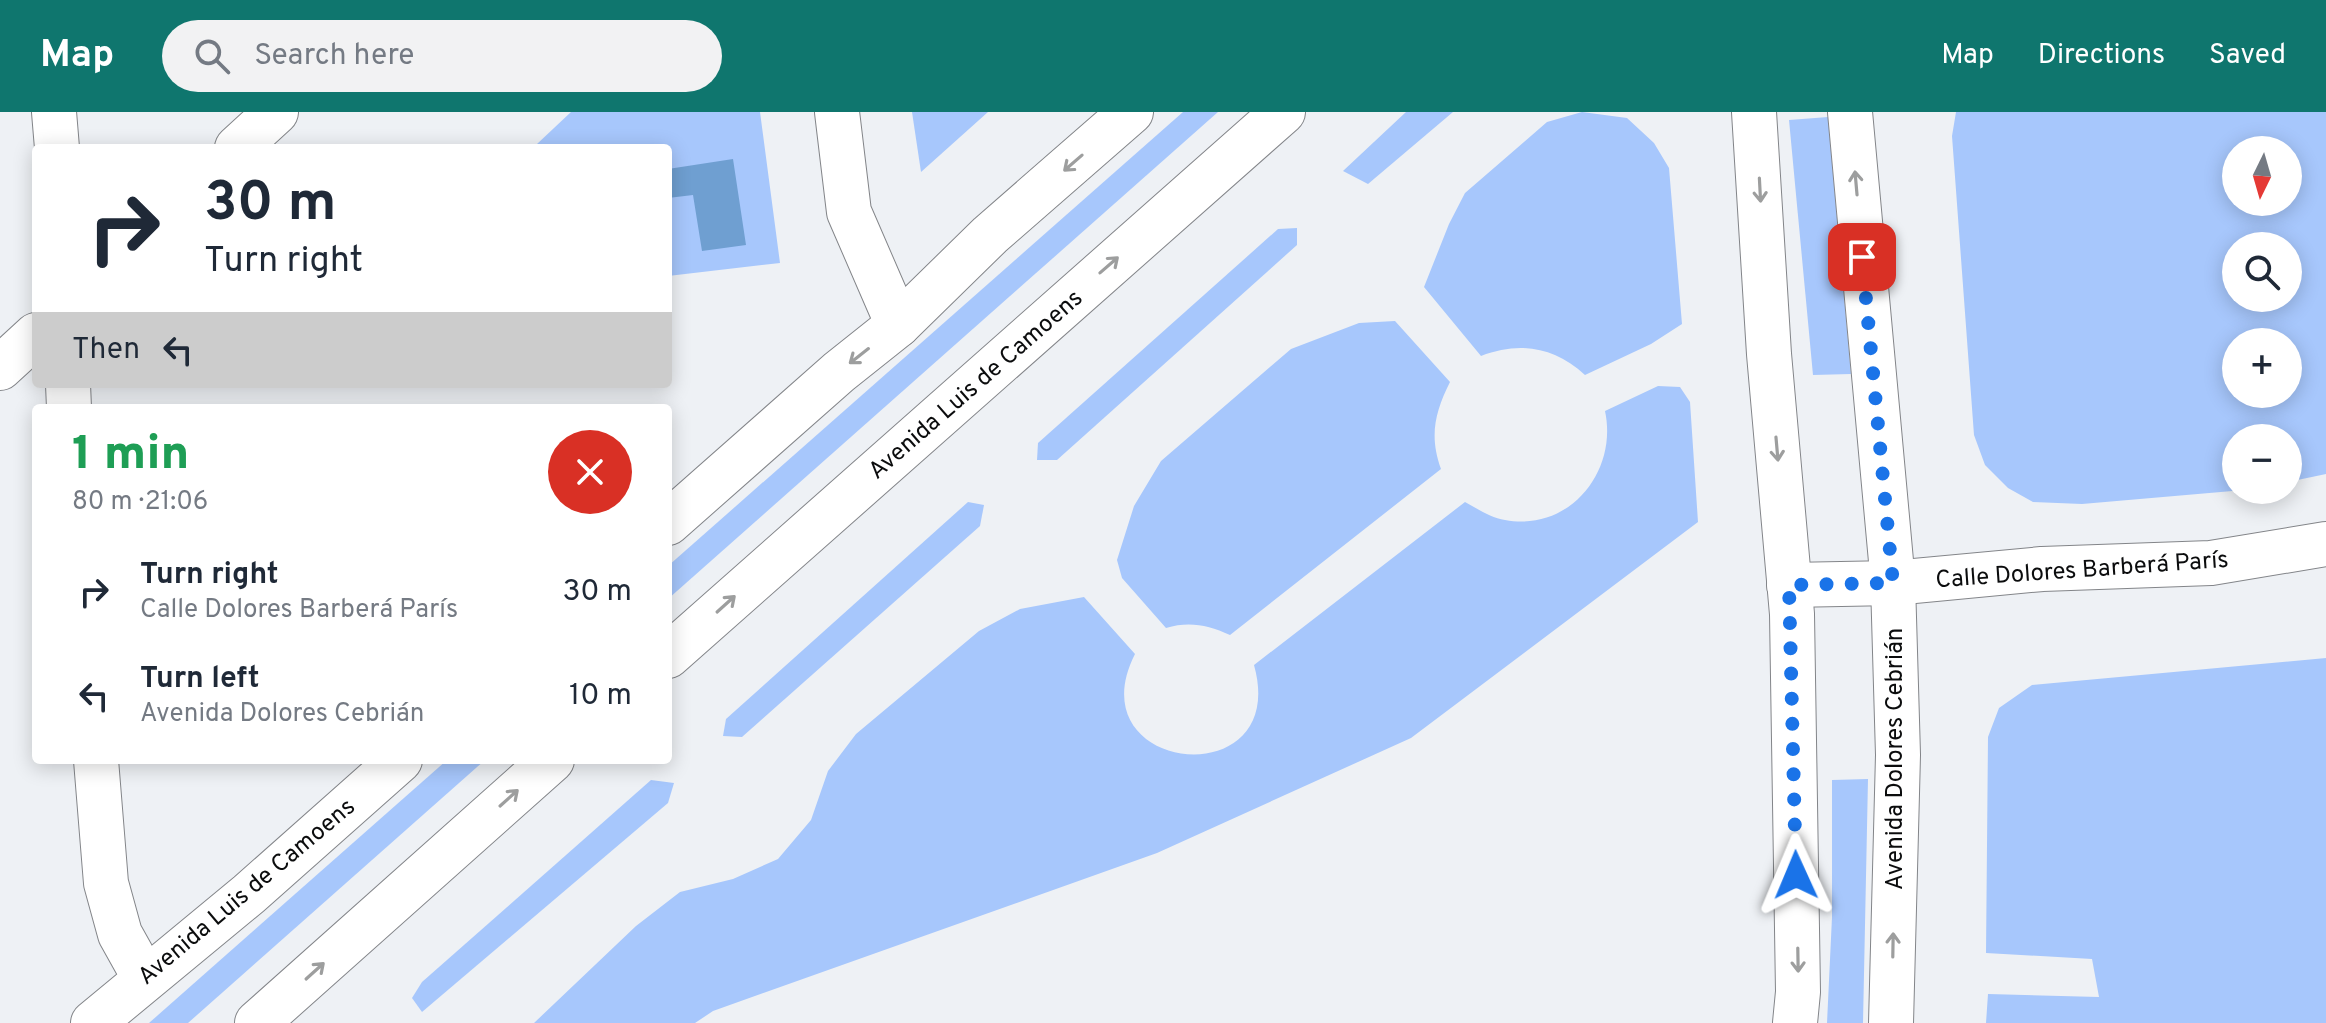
<!DOCTYPE html>
<html lang="en">
<head>
<meta charset="utf-8">
<style>
  body { margin:0; font-family:Overpass,sans-serif; background:#f2f2f3; color:#1f2937; height:100vh; display:flex; flex-direction:column; font-size:30px; white-space:nowrap }
  * { box-sizing:border-box; margin:0 }
  p { font-size:26px; color:#747a83 }
  .icon { flex:none; width:44px; height:44px; fill:none; stroke:currentColor; stroke-width:2; stroke-linecap:round; stroke-linejoin:round }
  .map { position:relative; flex:1; overflow:hidden }
  .sheet { position:absolute; left:32px; top:292px; width:640px; height:360px; display:flex; flex-direction:column; background:#fff; border-radius:8px; box-shadow:0 4px 20px #0003 }
  .sheet>* { flex:none }
  .hud { position:absolute; left:32px; top:32px; width:640px; height:244px; border-radius:8px; box-shadow:0 4px 20px #0003; background:#fff; color:#1f2937; overflow:hidden }
  .needle { width:52px; rotate:185deg }
  .buttons { position:absolute; left:2222px; top:24px; display:grid; gap:16px }
  .buttons a { display:grid; place-items:center; width:80px; height:80px; border-radius:50%; background:#fff; box-shadow:0 4px 20px #0003; font-size:40px }
  .pin { position:absolute; display:grid; place-items:center; width:68px; height:68px; color:#fff; margin:-34px; border-radius:16px; box-shadow:0 4px 12px #0006 }
  .me { position:absolute; width:88px; margin:-44px; rotate:359deg; stroke-linejoin:round; filter:drop-shadow(0 0 6px #0008) }
  .turn { display:flex; align-items:center; gap:28px; height:168px; padding:0 40px; font-size:36px }
  .turn .icon { width:104px; height:104px; stroke-width:2.5 }
  .turn b { display:block; font-size:56px; line-height:68px }
  .then { display:flex; align-items:center; height:76px; padding:0 40px; background:#0003; gap:16px; font-size:30px }
  .round { display:grid; place-items:center; flex:none; width:84px; height:84px; border-radius:42px; background:#f2f2f3 }
  .overview { display:flex; align-items:center; justify-content:space-between; height:136px; padding:0 40px }
  h1 { font-size:48px; font-weight:800; line-height:60px; color:#1e9e55 }
  ul { padding:0; list-style:none }
  li { display:flex; align-items:center; gap:24px; height:104px; padding:0 40px }
  li div { flex:1 }
  li b { display:block; font-size:30px }
  li em { font-style:normal }
  header { display:flex; align-items:center; gap:48px; box-sizing:border-box; height:112px; padding:0 40px; background:#0f766e; color:#fff }
  header strong { font-size:38px }
  nav { display:flex; gap:44px; margin-inline-start:auto; font-size:28px }
  .search { width:560px; height:72px; background:#f2f2f3; display:flex; align-items:center; gap:20px; box-sizing:border-box; padding:0 28px; border-radius:44px; color:#747a83; font-size:30px }
  .map>svg:first-child { display:block }
</style>
</head>
<body>
<header>
<strong>Map</strong>
<div class="search"><svg class="icon" aria-label="search" viewBox="0 0 24 24"><circle cx="10" cy="10" r="6"/><path d="M15 15l6 6"/></svg>Search here</div>
<nav><a>Map</a><a>Directions</a><a>Saved</a></nav>
</header>
<div class="map">
<svg width="2326" height="911" viewBox="0 0 2326 911">
  <rect width="100%" height="100%" fill="#eef1f5"/>
  <g fill="#a7c7fc" fill-rule="evenodd">
    <path d="M571,0H760L780,151L668,164V36H541L537,32Z"/>
    <path d="M912,0H988L921,60Z"/>
    <path d="M1183,0H1218L668,487V454Z"/>
    <path d="M1406,0H1453L1368,72L1343,59Z"/>
    <path d="M1582,0L1627,6L1654,31L1669,56L1682,212L1651,232L1585,263C1554,235 1520,229 1481,244L1424,175L1449,112L1465,81L1547,10Z"/>
    <path d="M1956,0H2326V362L2288,370V326H2236V378H2244L2082,392L2033,390L2008,376L1985,353L1974,323L1952,24ZM2236,38H2288V90H2236ZM2236,134H2288V186H2236ZM2236,230H2288V282H2236Z"/>
    <path d="M1828,5L1851,262L1813,263L1789,8Z"/>
    <path d="M1297,116V133L1057,348H1037L1038,331L1278,117Z"/>
    <path d="M1395,209L1450,270C1435,300 1429,324 1441,357L1230,523C1208,513 1189,509 1166,516L1122,466L1117,448L1134,394L1161,349L1291,237L1359,211Z"/>
    <path d="M1658,274L1680,275L1690,290L1698,410L1411,626L1157,741L713,899L695,911H534L636,814L680,780L733,767L778,747L811,708L828,659L856,622L979,519L1020,497L1084,485L1135,542C1074,662 1291,685 1254,553L1465,390C1478,397 1491,406 1505,408C1570,420 1618,359 1605,299Z"/>
    <path d="M968,390L984,393L980,414L742,625L723,624L726,607Z"/>
    <path d="M2326,546V911H1986L1988,882L2099,885L2092,847L1986,841L1988,625L1999,596L2032,573Z"/>
    <path d="M447,648H485L188,911H149Z"/>
    <path d="M1868,667L1863,911H1827L1832,805V668Z"/>
    <path d="M651,668L674,671L668,691L422,900L412,886L422,870Z"/>
  </g>
  <path fill="#6f9fd1" d="M733,47L746,133L702,139L693,83L668,86V57Z"/>
  <g fill="none" stroke-linecap="round" stroke-linejoin="round">
    <defs>
      <g id="minor">
        <path d="M54,0L57,36"/>
        <path d="M837,0L849,100L898,213"/>
        <path d="M1754,0L1769,242L1792,502L1798,880L1795,911"/>
        <path d="M1850,0L1893,471L1898,643L1891,911"/>
        <path d="M237,36L276,0"/>
        <path d="M0,256L36,223"/>
        <path d="M68,272L69,296"/>
        <path d="M1789,473L1893,471L2042,457L2211,451L2326,432"/>
        <path d="M96,648L106,771L120,822L144,865"/>
      </g>
      <g id="major">
        <path d="M668,411L839,260L898,213L990,123L1131,0"/>
        <path d="M668,544L1283,0"/>
        <path d="M93,911L249,782L400,648"/>
        <path d="M257,911L552,648"/>
      </g>
    </defs>
    <use href="#minor" stroke="#838589" stroke-width="46"/>
    <use href="#major" stroke="#838589" stroke-width="46"/>
    <use href="#minor" stroke="#fff" stroke-width="44"/>
    <use href="#major" stroke="#fff" stroke-width="44"/>
  </g>
  <defs><path id="oneway-shaft" d="M-6 0H5M1.5-3L5.5 0L1.5 3" fill="none" stroke-width="1.6" stroke-linecap="round" stroke-linejoin="round" transform="scale(2)"/></defs>
  <g stroke="#9d9e9e">
    <use href="#oneway-shaft" transform="translate(1073 51) rotate(139)"/>
    <use href="#oneway-shaft" transform="translate(1856 71) rotate(-95)"/>
    <use href="#oneway-shaft" transform="translate(1760 78) rotate(87)"/>
    <use href="#oneway-shaft" transform="translate(1109 153) rotate(-41)"/>
    <use href="#oneway-shaft" transform="translate(859 244) rotate(142)"/>
    <use href="#oneway-shaft" transform="translate(1777 337) rotate(85)"/>
    <use href="#oneway-shaft" transform="translate(726 492) rotate(-42)"/>
    <use href="#oneway-shaft" transform="translate(509 686) rotate(-42)"/>
    <use href="#oneway-shaft" transform="translate(1893 833) rotate(-89)"/>
    <use href="#oneway-shaft" transform="translate(1798 848) rotate(89)"/>
    <use href="#oneway-shaft" transform="translate(315 859) rotate(-42)"/>
  </g>
  <g fill="none" stroke-linecap="round" stroke-linejoin="round">
    <path stroke="#1a73e8" stroke-width="14" stroke-dasharray="0 25.2" d="M1796,763L1789,473L1893,471L1862,145"/>
  </g>
  <g text-anchor="middle" stroke-width="6" stroke-linejoin="round" paint-order="stroke">
    <g font-size="24" fill="#0b0c0d" stroke="#fff">
      <text transform="translate(975 272) rotate(-41)" y="8">Avenida Luis de Camoens</text>
      <text transform="translate(2082 457) rotate(-4)" y="8">Calle Dolores Barberá París</text>
      <text transform="translate(1894 647) rotate(-90)" y="8">Avenida Dolores Cebrián</text>
      <text transform="translate(246 779) rotate(-40)" y="8">Avenida Luis de Camoens</text>
    </g>
  </g>
</svg>
<div class="buttons">
<a><svg class="needle" viewBox="-14 -14 28 28"><path d="M0-13l5 13h-10z" fill="#e53935"/><path d="M0 13l5-13h-10z" fill="#747a83"/></svg></a>
<a><svg class="icon" aria-label="search" viewBox="0 0 24 24"><circle cx="10" cy="10" r="6"/><path d="M15 15l6 6"/></svg></a>
<a>+</a>
<a>−</a>
</div>
<div class="pin" style="left:1862px;top:145px;background:#d93025"><svg class="icon" aria-label="arrive" viewBox="0 0 24 24"><path d="M6 21V4h12l-3 4 3 4H6"/></svg></div>
<svg class="me" style="left:1796px;top:763px" viewBox="-20 -20 40 40"><path d="M0-17L14 15 0 8-14 15z" fill="#1a73e8" stroke="#fff" stroke-width="4"/></svg>
<div class="hud">
<div class="turn"><svg class="icon" aria-label="right" viewBox="0 0 24 24"><path d="M7 20v-9h11M14 6l5 5-5 5"/></svg><div><b>30 m</b>Turn right</div></div>
<div class="then">Then<svg class="icon" aria-label="left" viewBox="0 0 24 24"><path d="M17 20v-9H6M10 6l-5 5 5 5"/></svg></div>
</div>
<section class="sheet">
<div class="overview"><div><h1>1 min</h1><p>80 m · 21:06</p></div><a class="round" style="background:#d93025;color:#fff"><svg class="icon" aria-label="close" viewBox="0 0 24 24"><path d="M6 6l12 12M18 6L6 18"/></svg></a></div>
<ul>
<li><svg class="icon" aria-label="right" viewBox="0 0 24 24"><path d="M7 20v-9h11M14 6l5 5-5 5"/></svg><div><b>Turn right</b><p>Calle Dolores Barberá París</p></div><em>30 m</em></li>
<li><svg class="icon" aria-label="left" viewBox="0 0 24 24"><path d="M17 20v-9H6M10 6l-5 5 5 5"/></svg><div><b>Turn left</b><p>Avenida Dolores Cebrián</p></div><em>10 m</em></li>
</ul>
</section>
</div>
</body>
</html>
